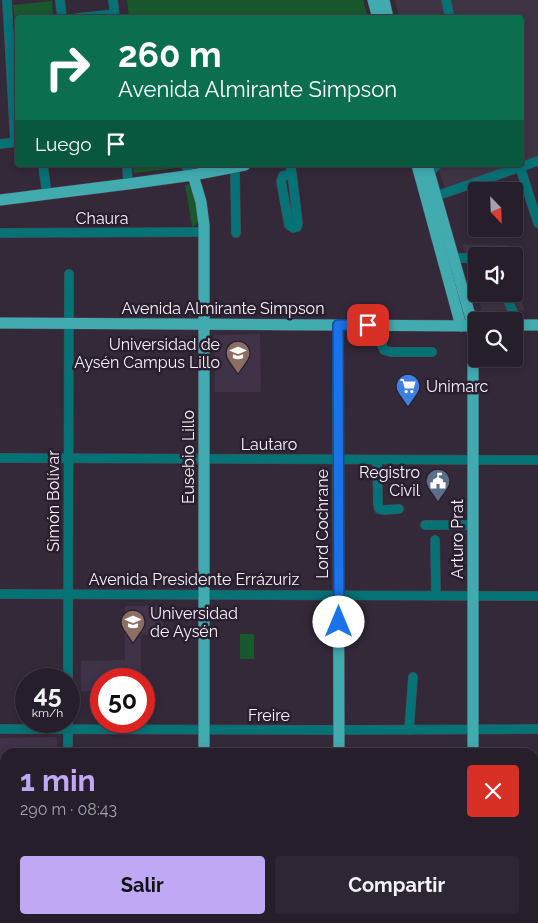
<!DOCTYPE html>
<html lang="es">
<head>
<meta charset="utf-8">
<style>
  body { margin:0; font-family:Raleway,sans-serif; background:#2e2733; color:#f1f3f6; height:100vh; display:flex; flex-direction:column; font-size:19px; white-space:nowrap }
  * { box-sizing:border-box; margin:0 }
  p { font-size:16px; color:#a4a2a9 }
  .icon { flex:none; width:28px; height:28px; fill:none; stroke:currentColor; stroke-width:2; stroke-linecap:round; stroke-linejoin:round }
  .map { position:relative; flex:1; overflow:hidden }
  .drawer { position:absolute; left:0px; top:748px; width:539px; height:176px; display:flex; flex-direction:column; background:#261f2b; border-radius:15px 15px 0 0; box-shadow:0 2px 8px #0003,0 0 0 1px #423d47 }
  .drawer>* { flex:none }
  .top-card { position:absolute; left:15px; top:15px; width:509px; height:152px; border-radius:5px; box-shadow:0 2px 8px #0003,0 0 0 1px #423d47; background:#0b6e4f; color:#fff; overflow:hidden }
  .needle { width:32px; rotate:157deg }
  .tools { position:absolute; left:468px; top:182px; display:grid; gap:10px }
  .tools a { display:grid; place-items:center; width:55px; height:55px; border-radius:5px; background:#261f2b; box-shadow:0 2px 8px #0003,0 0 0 1px #423d47; font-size:25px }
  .speed { position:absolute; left:15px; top:668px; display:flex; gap:10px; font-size:25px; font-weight:700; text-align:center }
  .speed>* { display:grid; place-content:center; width:65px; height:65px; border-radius:50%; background:#261f2b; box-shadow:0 2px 8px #0003,0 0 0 1px #423d47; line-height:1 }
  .speed small { font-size:12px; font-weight:400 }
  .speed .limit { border:8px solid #d22; background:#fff; color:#111 }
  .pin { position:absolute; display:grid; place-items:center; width:42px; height:42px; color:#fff; margin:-21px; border-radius:10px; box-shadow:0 2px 8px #0006 }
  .me { position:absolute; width:55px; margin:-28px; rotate:0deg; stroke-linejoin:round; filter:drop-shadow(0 0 4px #0008) }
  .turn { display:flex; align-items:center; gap:18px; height:105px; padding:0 20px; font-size:22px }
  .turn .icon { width:65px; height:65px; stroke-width:2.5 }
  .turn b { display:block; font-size:35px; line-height:42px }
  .then { display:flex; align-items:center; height:48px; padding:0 20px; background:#0003; gap:10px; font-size:19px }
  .round { display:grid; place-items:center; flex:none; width:52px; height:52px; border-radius:5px; background:#2e2733 }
  .overview { display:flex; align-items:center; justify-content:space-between; height:85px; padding:0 20px }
  h1 { font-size:30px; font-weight:700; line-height:38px; color:#bfa9f4 }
  .button { display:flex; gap:10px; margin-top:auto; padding:10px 20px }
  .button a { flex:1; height:58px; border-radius:5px; background:#bfa9f4; color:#111; font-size:20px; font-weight:700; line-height:58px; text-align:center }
  .button a+a { background:#2e2733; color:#f1f3f6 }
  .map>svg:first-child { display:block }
</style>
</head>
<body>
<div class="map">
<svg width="538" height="923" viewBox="0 0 538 923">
  <rect width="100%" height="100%" fill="#332939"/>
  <g fill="#3f3443">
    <path d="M395,0H538V156L521,162V18L399,17Z"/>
    <path d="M437,165H512L445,188Z"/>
    <path d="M462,244L507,245L510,256H476V291Z"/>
    <path d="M514,269L524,310L482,311L477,294H514Z"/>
  </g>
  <g fill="#403247">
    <path d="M260,334L261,392H215L214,335Z"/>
    <path d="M125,606H163V634L141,635V679H101V691H81V661L125,660Z"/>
    <path d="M57,737V752H5V853H0V738Z"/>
    <path d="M189,919H230L233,923H187Z"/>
  </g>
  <g fill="#19572d">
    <path d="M127,0H363L368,17H129Z"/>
    <path d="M52,1L53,17L18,18L17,49L13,5Z"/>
    <path d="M133,165H176L178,168L134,173Z"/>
    <path d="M190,184L195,197L198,221L194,227L192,226L185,185Z"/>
    <rect x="240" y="634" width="14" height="25"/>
  </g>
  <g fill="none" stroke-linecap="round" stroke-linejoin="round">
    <defs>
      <g id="minor">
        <path d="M7,0L15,142"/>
        <path d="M60,0L62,18"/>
        <path d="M113,0L115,17"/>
        <path d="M446,0L450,18"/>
        <path d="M78,18L114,14"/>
        <path d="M0,144L18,142"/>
        <path d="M43,165L47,195"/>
        <path d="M127,165L128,184"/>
        <path d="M185,165L193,175"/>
        <path d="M290,165L292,174L298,224L297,227L293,228L289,225L281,181L283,176L292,174"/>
        <path d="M520,167L538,223"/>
        <path d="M234,168L235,174L236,233"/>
        <path d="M429,174L437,165"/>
        <path d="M436,196L538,161"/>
        <path d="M0,233L205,232"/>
        <path d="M454,258H476"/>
        <path d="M505,294L519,325"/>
        <path d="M467,303L476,291"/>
        <path d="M382,325V346L384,350L391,352H432"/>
        <path d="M0,458L538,460"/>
        <path d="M377,460L378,504L379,509L383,510L399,509"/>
        <path d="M425,525H473"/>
        <path d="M435,540L436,595"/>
        <path d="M0,594L538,596"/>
        <path d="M68,679L69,274"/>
        <path d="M0,729L339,730L538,729"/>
        <path d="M409,730L413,677"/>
        <path d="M68,752V721"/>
        <path d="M534,850L538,849"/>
        <path d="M0,865H5"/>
        <path d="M237,919L240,923"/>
        <path d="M67,923V919"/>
        <path d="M435,923L438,919"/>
      </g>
      <g id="major">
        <path d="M373,0L378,18"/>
        <path d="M384,0L388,18"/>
        <path d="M417,165L461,326"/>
        <path d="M427,165L473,326V752"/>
        <path d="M193,175L201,202L204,225V752"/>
        <path d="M0,200L128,184L193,175L245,165"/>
        <path d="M0,323L476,326"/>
        <path d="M338,325L339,752"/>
        <path d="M514,325H538"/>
        <path d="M492,919L494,923"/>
        <path d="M182,923L184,919"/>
        <path d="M338,923V919"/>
      </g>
    </defs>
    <use href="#minor" stroke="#4f4554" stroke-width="10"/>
    <use href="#major" stroke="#4f4554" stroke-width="12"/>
    <use href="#minor" stroke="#057276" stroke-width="9"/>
    <use href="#major" stroke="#41abb0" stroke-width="11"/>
  </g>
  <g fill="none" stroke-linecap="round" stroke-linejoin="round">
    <defs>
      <path id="route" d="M339,622L338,325H368"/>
    </defs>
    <use href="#route" stroke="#114b97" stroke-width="12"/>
    <use href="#route" stroke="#1a73e8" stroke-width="9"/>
  </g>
  <defs>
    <symbol id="university-pin" viewBox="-11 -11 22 30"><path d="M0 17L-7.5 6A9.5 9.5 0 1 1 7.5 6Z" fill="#8d6e63" stroke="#291f2e"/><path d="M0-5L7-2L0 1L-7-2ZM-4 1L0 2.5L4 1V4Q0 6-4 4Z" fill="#fff"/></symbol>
    <symbol id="supermarket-pin" viewBox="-11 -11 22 30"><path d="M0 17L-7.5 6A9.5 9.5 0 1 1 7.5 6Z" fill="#3f7fe0" stroke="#291f2e"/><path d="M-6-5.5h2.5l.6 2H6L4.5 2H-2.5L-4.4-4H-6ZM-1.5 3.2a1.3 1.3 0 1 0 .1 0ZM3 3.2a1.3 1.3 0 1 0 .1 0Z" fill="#fff"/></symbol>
    <symbol id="civic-pin" viewBox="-11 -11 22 30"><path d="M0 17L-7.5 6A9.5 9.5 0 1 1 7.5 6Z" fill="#5c6f8a" stroke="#291f2e"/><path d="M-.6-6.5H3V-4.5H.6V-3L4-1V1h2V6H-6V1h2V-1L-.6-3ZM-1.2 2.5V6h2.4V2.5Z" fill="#fff"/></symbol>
  </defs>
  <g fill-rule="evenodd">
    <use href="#university-pin" x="224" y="339" width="28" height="38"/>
    <use href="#supermarket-pin" x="394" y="372" width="28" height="38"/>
    <use href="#civic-pin" x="424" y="467" width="28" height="38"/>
    <use href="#university-pin" x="119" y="608" width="28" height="38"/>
  </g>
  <g text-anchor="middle" stroke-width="5" stroke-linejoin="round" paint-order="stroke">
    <g font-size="16" fill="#f8f2fc" stroke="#291f2e">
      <text x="102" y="224">Chaura</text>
      <text x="223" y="314">Avenida Almirante Simpson</text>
      <text x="269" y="450">Lautaro</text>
      <text transform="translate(188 457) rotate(-90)" y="6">Eusebio Lillo</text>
      <text transform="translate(53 501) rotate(-90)" y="6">Simón Bolívar</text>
      <text transform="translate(322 524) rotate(-90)" y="6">Lord Cochrane</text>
      <text transform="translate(457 539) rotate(-90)" y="6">Arturo Prat</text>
      <text x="194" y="585">Avenida Presidente Errázuriz</text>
      <text x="269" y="721">Freire</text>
    </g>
    <g font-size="16" fill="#f8f2fc" stroke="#291f2e" text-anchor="end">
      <text x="220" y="350">Universidad de<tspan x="220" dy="18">Aysén Campus Lillo</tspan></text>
      <text x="426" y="392" text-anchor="start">Unimarc</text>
      <text x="420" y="478">Registro<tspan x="420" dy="18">Civil</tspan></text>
      <text x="150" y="619" text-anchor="start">Universidad<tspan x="150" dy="18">de Aysén</tspan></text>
    </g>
  </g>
</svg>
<div class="tools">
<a><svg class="needle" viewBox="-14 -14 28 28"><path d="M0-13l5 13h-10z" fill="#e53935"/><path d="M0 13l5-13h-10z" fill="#a4a2a9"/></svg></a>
<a><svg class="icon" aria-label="sound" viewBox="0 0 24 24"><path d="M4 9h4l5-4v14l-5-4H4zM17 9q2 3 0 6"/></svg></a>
<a><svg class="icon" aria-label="search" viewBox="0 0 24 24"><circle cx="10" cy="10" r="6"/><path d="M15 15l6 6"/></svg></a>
</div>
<div class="speed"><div>45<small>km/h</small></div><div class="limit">50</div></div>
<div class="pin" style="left:368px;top:325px;background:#d93025"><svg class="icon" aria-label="arrive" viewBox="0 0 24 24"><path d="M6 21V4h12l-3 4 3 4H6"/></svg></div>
<svg class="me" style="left:339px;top:622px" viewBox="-20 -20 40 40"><circle r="19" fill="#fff"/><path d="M0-13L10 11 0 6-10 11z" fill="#1a73e8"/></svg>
<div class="top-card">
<div class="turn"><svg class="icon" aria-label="right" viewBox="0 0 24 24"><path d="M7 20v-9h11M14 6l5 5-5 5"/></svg><div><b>260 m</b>Avenida Almirante Simpson</div></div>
<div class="then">Luego<svg class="icon" aria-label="arrive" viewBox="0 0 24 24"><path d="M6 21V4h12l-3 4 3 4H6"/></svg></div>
</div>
<section class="drawer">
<div class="overview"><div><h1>1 min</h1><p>290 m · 08:43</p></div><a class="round" style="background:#d93025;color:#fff"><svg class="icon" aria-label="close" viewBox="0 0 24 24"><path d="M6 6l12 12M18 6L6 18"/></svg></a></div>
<div class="button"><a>Salir</a><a>Compartir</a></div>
</section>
</div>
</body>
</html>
